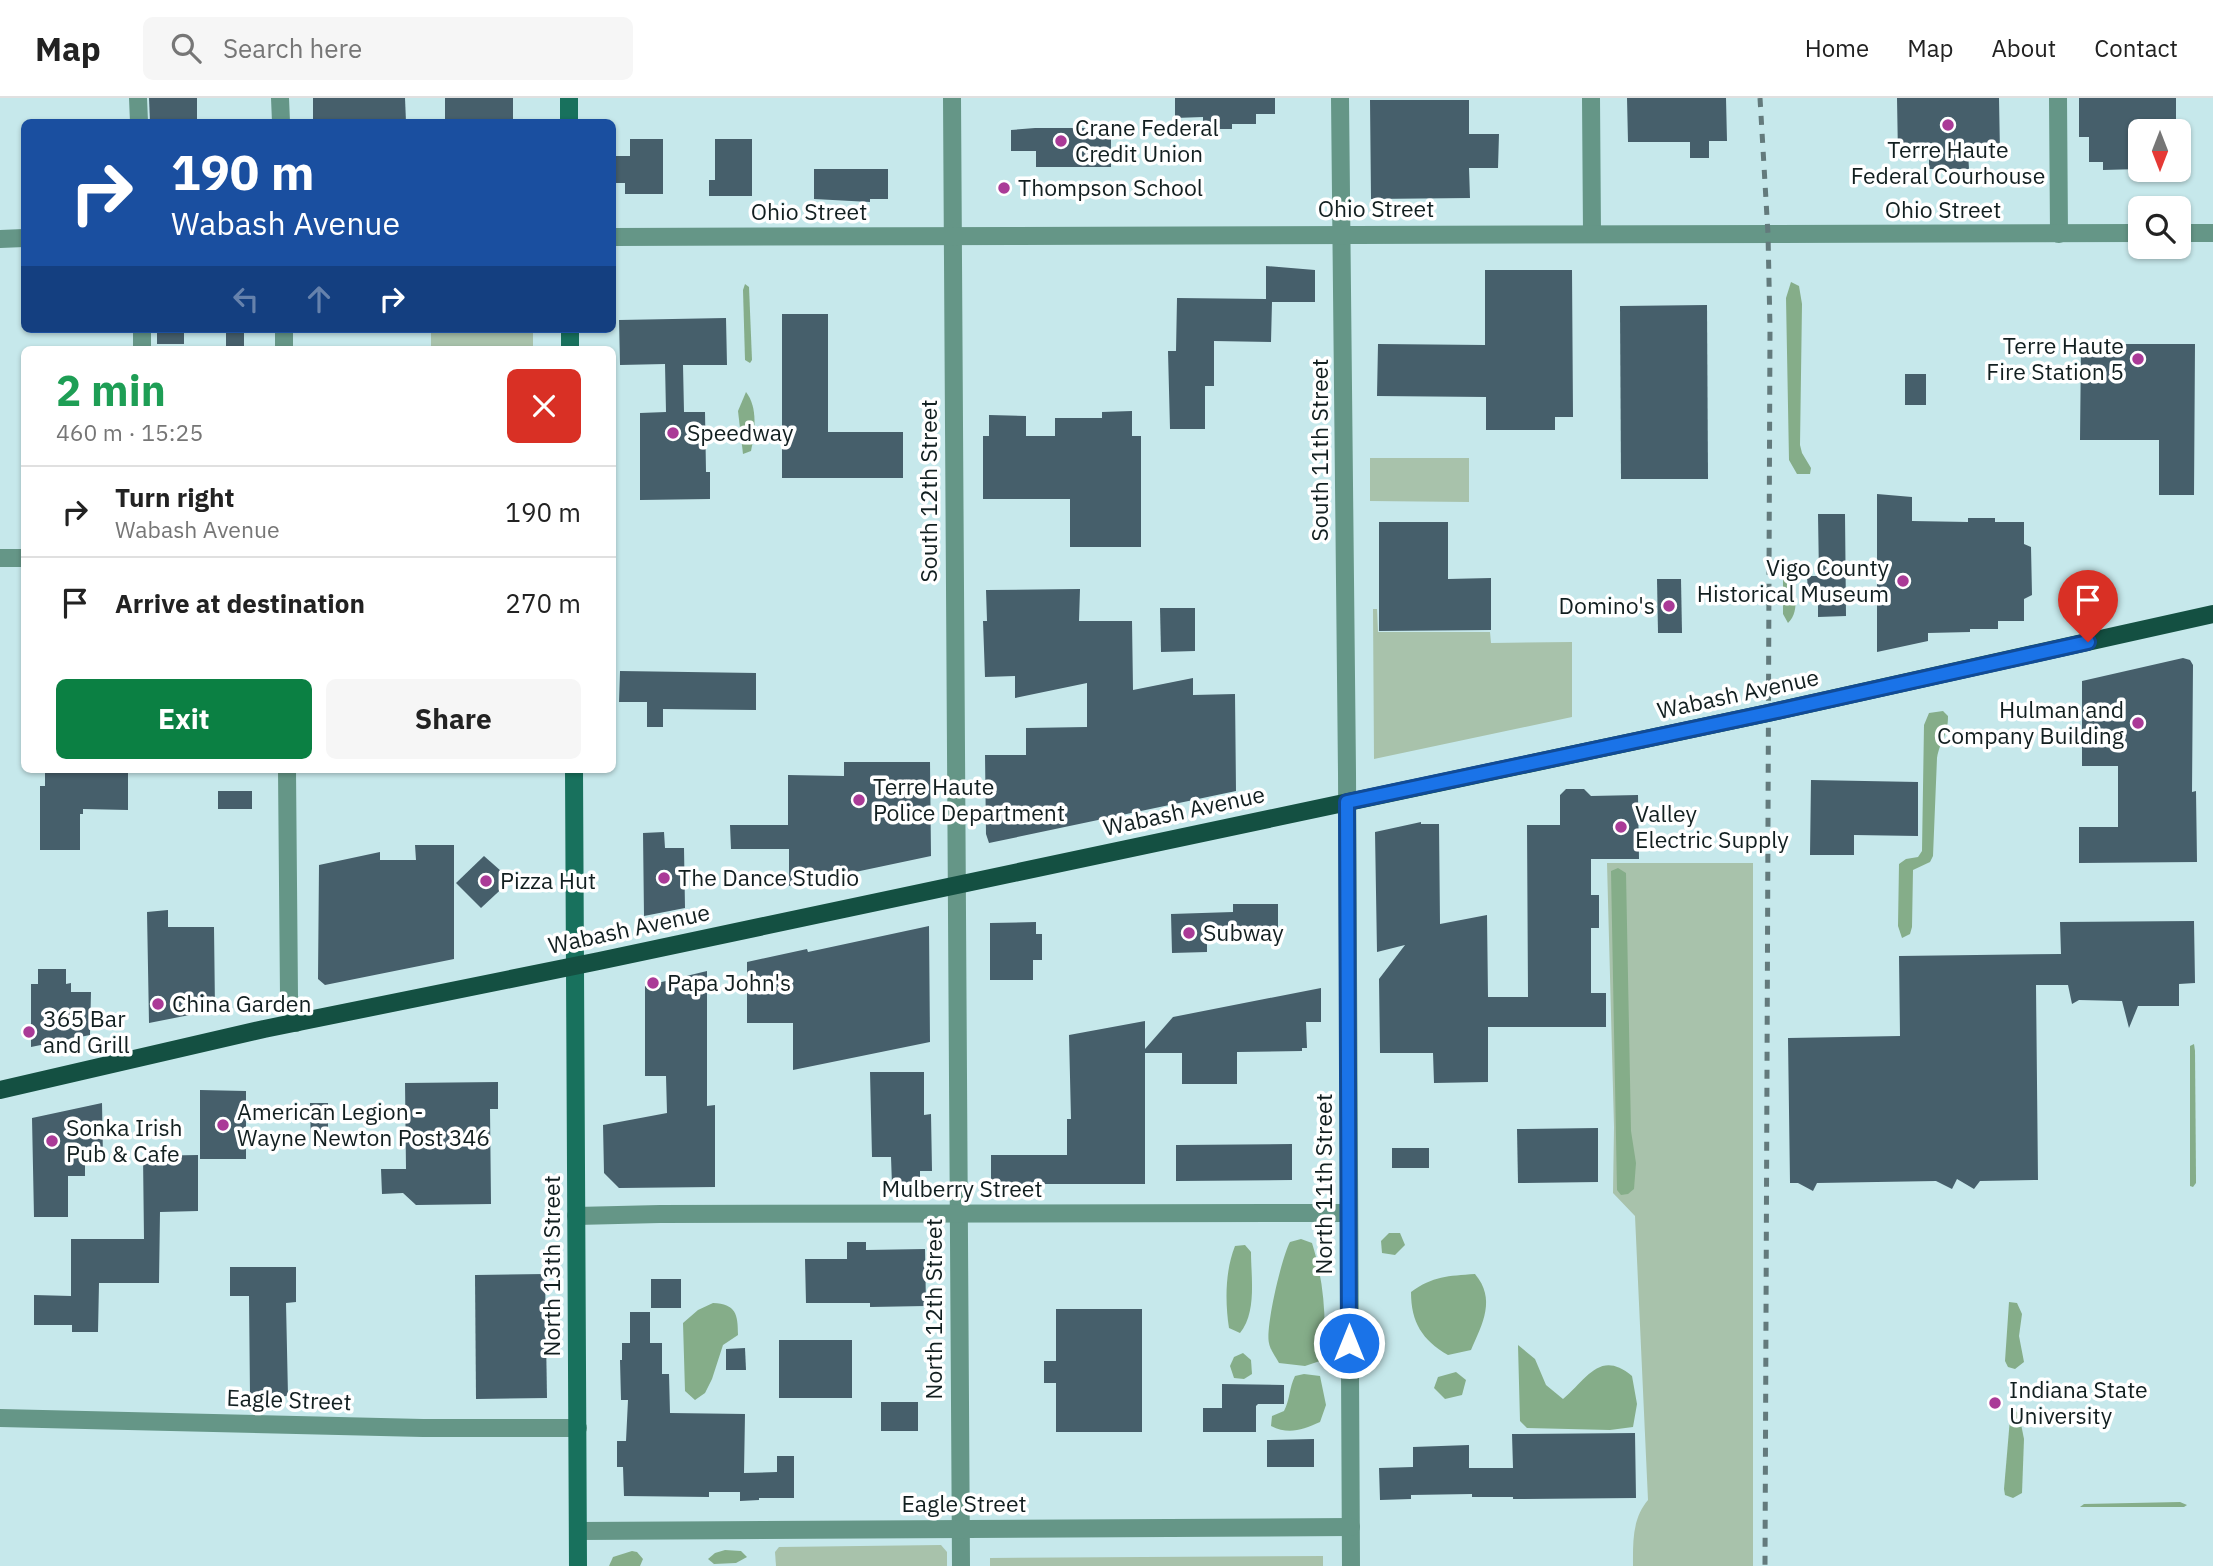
<!DOCTYPE html>
<html lang="en">
<head>
<meta charset="utf-8">
<style>
  body { margin:0; font-family:"IBM Plex Sans",sans-serif; background:#f6f6f6; color:#222; height:100vh; display:flex; flex-direction:column; font-size:26px; white-space:nowrap }
  * { box-sizing:border-box; margin:0 }
  p { font-size:23px; color:#767676 }
  .icon { flex:none; width:38px; height:38px; fill:none; stroke:currentColor; stroke-width:2; stroke-linecap:round; stroke-linejoin:round }
  .map { position:relative; flex:1; overflow:hidden }
  .details { position:absolute; left:21px; top:248px; width:595px; height:427px; display:flex; flex-direction:column; background:#fff; border-radius:10px; box-shadow:0 2px 5px #0004 }
  .details>* { flex:none }
  .banner { position:absolute; left:21px; top:21px; width:595px; height:214px; border-radius:10px; box-shadow:0 2px 5px #0004; background:#1a4fa0; color:#fff; overflow:hidden }
  .needle { width:46px; rotate:180deg }
  .tools { position:absolute; left:2128px; top:21px; display:grid; gap:14px }
  .tools a { display:grid; place-items:center; width:63px; height:63px; border-radius:10px; background:#fff; box-shadow:0 2px 5px #0004; font-size:35px }
  .pin { position:absolute; display:grid; place-items:center; width:60px; height:60px; color:#fff; margin:-72px -30px; border-radius:50% 50% 50% 0; rotate:-45deg; box-shadow:0 0 7px #0007 }
  .pin .icon { rotate:45deg }
  .me { position:absolute; width:77px; margin:-38px; rotate:0deg; stroke-linejoin:round; filter:drop-shadow(0 0 5px #0008) }
  .turn { display:flex; align-items:center; gap:24px; height:147px; padding:0 35px; font-size:32px }
  .turn .icon { width:91px; height:91px; stroke-width:2.5 }
  .turn b { display:block; font-size:49px; line-height:60px }
  .lanes { display:flex; align-items:center; height:66px; padding:0 35px; background:#0003; justify-content:center; gap:35px; direction:ltr }
  .lanes .off { opacity:.35 }
  .round { display:grid; place-items:center; flex:none; width:74px; height:74px; border-radius:10px; background:#f6f6f6 }
  .headline { display:flex; align-items:center; justify-content:space-between; height:119px; padding:0 35px }
  h1 { font-size:42px; font-weight:700; line-height:52px; color:#1e9e55 }
  .action { display:flex; gap:14px; margin-top:auto; padding:14px 35px }
  .action a { flex:1; height:80px; border-radius:10px; background:#0b8043; color:#fff; font-size:28px; font-weight:700; line-height:80px; text-align:center }
  .action a+a { background:#f6f6f6; color:#222 }
  ul { padding:0; list-style:none }
  li { display:flex; align-items:center; gap:21px; height:91px; padding:0 35px; border-top:2px solid #e0e0e0 }
  li div { flex:1 }
  li b { display:block; font-size:26px }
  li em { font-style:normal }
  header { display:flex; align-items:center; gap:42px; box-sizing:border-box; height:98px; padding:0 35px; background:#fff; border-bottom:2px solid #e0e0e0 }
  header strong { font-size:33px }
  nav { display:flex; gap:38px; margin-inline-start:auto; font-size:24px }
  .search { width:490px; height:63px; background:#f6f6f6; display:flex; align-items:center; gap:18px; box-sizing:border-box; padding:0 24px; border-radius:10px; color:#767676; font-size:26px }
  .map>svg:first-child { display:block }
</style>
</head>
<body>
<header>
<strong>Map</strong>
<div class="search"><svg class="icon" aria-label="search" viewBox="0 0 24 24"><circle cx="10" cy="10" r="6"/><path d="M15 15l6 6"/></svg>Search here</div>
<nav><a>Home</a><a>Map</a><a>About</a><a>Contact</a></nav>
</header>
<div class="map">
<svg width="2213" height="1468" viewBox="0 0 2213 1468">
  <rect width="100%" height="100%" fill="#c6e8eb"/>
  <g fill="#a8c2ab">
    <rect x="431" y="231" width="102" height="21"/>
    <path d="M1370,360H1469V404L1370,403Z"/>
    <path d="M1373,511H1377L1378,534H1490L1491,545L1572,544V619L1374,661Z"/>
    <path d="M1607,765H1753V1468H1633C1633,1444 1632,1421 1648,1402L1635,1118L1613,1095L1614,1029Z"/>
    <path d="M941,1447L947,1454V1468H776L775,1454L779,1449Z"/>
    <path d="M1323,1458V1468H990V1460Z"/>
  </g>
  <g fill="#85ad89">
    <path d="M1791,184L1799,188L1802,206L1800,347L1802,355L1811,370L1810,376H1797L1789,362L1786,200Z"/>
    <path d="M745,186L749,189L752,262L750,265L745,262L743,192Z"/>
    <path d="M746,294C758,309 755,334 751,353L743,356L738,313Z"/>
    <path d="M1785,467L1790,471C1793,488 1802,512 1788,525L1783,516V472Z"/>
    <path d="M1943,613L1948,618C1948,639 1940,642 1937,660L1933,758L1930,764L1913,772L1912,829L1910,836L1902,840L1898,828L1899,766L1906,761L1918,759L1922,753L1924,627L1929,615Z"/>
    <path d="M1618,770L1626,775L1631,1033L1636,1065L1634,1091L1628,1096L1621,1097L1617,1092L1611,773Z"/>
    <path d="M2194,946L2195,953L2196,1080V1085L2193,1089L2190,1088V948Z"/>
    <path d="M1389,1135H1400L1405,1147L1395,1157L1382,1155L1381,1143Z"/>
    <path d="M1301,1141L1312,1145C1324,1183 1327,1223 1323,1262L1305,1268L1279,1265C1276,1259 1270,1252 1269,1245C1265,1230 1282,1158 1290,1144Z"/>
    <path d="M1245,1147L1251,1154C1251,1179 1257,1214 1240,1235L1229,1230C1225,1204 1225,1173 1235,1148Z"/>
    <path d="M1475,1176C1496,1201 1483,1225 1471,1252L1448,1257C1422,1242 1411,1224 1411,1194C1433,1178 1448,1178 1475,1176Z"/>
    <path d="M2009,1204L2017,1205L2022,1216L2019,1238L2024,1264L2015,1271L2008,1269L2005,1263Z"/>
    <path d="M713,1205C736,1206 738,1216 738,1237L723,1247L712,1281L705,1295L695,1302L685,1293L683,1225L698,1212Z"/>
    <path d="M1518,1247L1535,1261L1546,1287L1563,1301C1587,1281 1600,1251 1632,1278L1637,1306L1633,1329L1610,1332L1527,1330L1520,1323Z"/>
    <path d="M1243,1255L1251,1262L1252,1276L1244,1281L1234,1280L1230,1268L1234,1259Z"/>
    <path d="M1456,1274L1466,1282L1462,1297L1445,1301L1434,1290L1438,1279Z"/>
    <path d="M1304,1276L1320,1278L1326,1307L1320,1324C1302,1332 1289,1337 1271,1328L1272,1318L1284,1313C1290,1302 1289,1290 1295,1278Z"/>
    <path d="M2011,1309L2019,1316L2024,1341L2022,1395L2013,1400L2005,1397L2004,1391Z"/>
    <path d="M2180,1404L2187,1407L2184,1409H2080L2084,1406Z"/>
    <path d="M725,1452L741,1453L747,1459L736,1465L714,1466L708,1461L715,1455Z"/>
    <path d="M632,1453L637,1454L643,1461L640,1468H609L613,1459Z"/>
  </g>
  <g fill="#465f6b">
    <path d="M149,0H197V24H150Z"/>
    <path d="M313,0H405L406,24H313Z"/>
    <rect x="445" y="0" width="68" height="24"/>
    <path d="M1175,0H1275V16H1256V26H1232V31H1214V26H1203V19L1175,20Z"/>
    <path d="M1627,0H1726L1727,43H1709V60H1690V44H1628Z"/>
    <path d="M1897,0H1999L2000,55H1968L1969,71H1929V58H1898Z"/>
    <path d="M2079,0H2176V33H2140V71L2103,72V64H2089V39H2079Z"/>
    <path d="M1370,2H1469V36H1499L1498,70H1469L1470,100L1371,101Z"/>
    <path d="M1035,30H1111V69H1036V53H1011V32Z"/>
    <path d="M630,41H663V96H625V85H612V58H630Z"/>
    <path d="M715,41H752V98H709V82H715Z"/>
    <path d="M814,71H888V101H870V104L814,101Z"/>
    <path d="M1266,168L1315,172V204H1272L1271,244L1214,243V288H1205V331H1170L1168,253H1176L1177,200L1266,201Z"/>
    <path d="M1485,172H1572L1573,319H1555V332H1486V299L1377,298L1378,246L1485,247Z"/>
    <path d="M1707,207L1708,381H1621L1620,208Z"/>
    <path d="M782,216H828V334H903V380H782Z"/>
    <path d="M726,220L727,267H683L684,314H705L706,374H710V401L640,402V315L666,314L665,266L620,267L619,222Z"/>
    <rect x="157" y="231" width="27" height="15"/>
    <rect x="226" y="231" width="18" height="21"/>
    <path d="M2081,246H2195L2194,397H2159V342H2080Z"/>
    <rect x="1905" y="276" width="21" height="31"/>
    <path d="M1132,313V338H1141V449H1070V401H983V338H989V317L1026,318V338H1055V320H1102V314Z"/>
    <path d="M1877,396L1912,399V423L1968,424V420H1995V424H2024V446L2031,449L2032,497L2024,501V523H1998V531H1970V534L1928,535V543L1877,554Z"/>
    <path d="M1818,416H1845L1846,518L1818,519V494H1808L1807,478H1819Z"/>
    <path d="M1379,424H1448V481L1491,480V532L1379,533Z"/>
    <path d="M1657,481H1681L1682,535H1658Z"/>
    <path d="M1080,491L1079,523H1132L1133,592L1193,580V597L1235,596L1236,693L989,745L986,736L985,657H1026V630L1087,629V585L1015,600V578L985,579L983,523H987L986,492Z"/>
    <path d="M1160,510H1195V553L1161,554Z"/>
    <path d="M2183,560L2190,562L2193,567L2192,694L2196,693L2197,764L2079,765V729H2118V668H2082V583Z"/>
    <path d="M620,573L756,575V612L663,611V629H647V604H619Z"/>
    <path d="M844,664H930L931,758L789,788V751H731L730,727H788V677L844,678Z"/>
    <path d="M45,672H128V712L83,711V716H80V752H40V688H45Z"/>
    <path d="M1811,682L1918,684V738L1854,737V757H1810Z"/>
    <path d="M1566,691H1584L1591,698L1638,697L1639,761H1591V797H1599V830H1591V895H1606V929H1488V984L1434,985L1433,955H1380L1379,881L1405,847L1377,854L1375,734L1421,724V726H1439L1440,826L1487,817L1488,899H1528L1527,727H1560V697Z"/>
    <rect x="218" y="693" width="34" height="18"/>
    <path d="M664,734L665,750H684L685,810L644,818L643,735Z"/>
    <path d="M415,747H454V861L325,887L318,881L319,767L380,754V762H416Z"/>
    <path d="M484,758L511,782L481,810L456,785Z"/>
    <path d="M1233,806H1278V836L1207,837V854L1172,855L1171,816L1233,814Z"/>
    <path d="M168,812V829H214L215,912L149,925L147,814Z"/>
    <path d="M2194,823L2195,885L2179,886V908H2138L2129,930L2122,903L2079,902L2072,906L2068,887H2036L2038,1082L1980,1083L1974,1091L1957,1081L1952,1091L1936,1083L1817,1085L1813,1093L1798,1085H1790L1788,940L1900,938L1899,858L2061,856L2060,824Z"/>
    <path d="M1036,824V836H1042V862H1033V882H990V825Z"/>
    <path d="M929,828L930,944L793,972V925H747V864L807,851L808,854Z"/>
    <path d="M38,871H66V886L71,885V894H91L90,937L31,949V886H38Z"/>
    <path d="M707,873V1008L715,1007V1089L619,1090L604,1075L603,1027L667,1015L666,978H645V888Z"/>
    <path d="M1321,890V924H1306L1307,950H1302V953L1237,954V986H1182V955H1145V1086H991V1057H1067V1021H1071L1069,937L1145,923V951L1173,919Z"/>
    <path d="M870,974H924V1017L931,1016L932,1073H920V1086L892,1087L891,1059H872Z"/>
    <path d="M498,984V1011H490L491,1106L416,1107L403,1095L382,1096L381,1071H406L405,985Z"/>
    <path d="M200,992L246,993V1061H200Z"/>
    <path d="M102,1005L103,1060L85,1061V1078H68V1119H34L32,1020Z"/>
    <path d="M310,1005H328V1049H311Z"/>
    <path d="M1598,1030V1084L1518,1085L1517,1031Z"/>
    <path d="M1292,1046V1082L1176,1083V1047Z"/>
    <rect x="1392" y="1050" width="37" height="20"/>
    <path d="M198,1057V1113L160,1114L159,1185H99L98,1234H72V1227H34V1197L71,1198V1141H144L143,1058Z"/>
    <path d="M847,1144H866V1152L925,1151L926,1208L870,1209V1205H806L805,1161H847Z"/>
    <path d="M230,1169H296V1204L286,1205L288,1298L250,1299L249,1198H230Z"/>
    <path d="M545,1176L547,1300L476,1301L475,1177Z"/>
    <rect x="651" y="1181" width="30" height="29"/>
    <path d="M1056,1211H1142V1334H1056V1285H1044V1263H1056Z"/>
    <path d="M630,1214H650V1245H662V1276H669L670,1315L745,1316L744,1375L777,1374V1358H794V1400H759V1402L740,1403V1394H709V1399L624,1398L623,1369H617V1343H626L628,1302H621L620,1262H622V1245H630Z"/>
    <rect x="779" y="1242" width="73" height="58"/>
    <path d="M745,1250L746,1272H726V1251Z"/>
    <path d="M1222,1286L1284,1287V1306H1258L1256,1308V1334H1203V1310H1222Z"/>
    <rect x="881" y="1304" width="37" height="29"/>
    <path d="M1635,1335L1636,1400L1513,1401V1399H1472V1396L1411,1397V1401L1380,1402L1379,1370L1413,1369V1349L1469,1347V1370H1513L1512,1336Z"/>
    <path d="M1314,1341V1369H1267V1342Z"/>
  </g>
  <g fill="none" stroke-linecap="round" stroke-linejoin="round">
    <g stroke="#659687" stroke-width="18">
      <path d="M138,0L139,24"/>
      <path d="M280,0L281,24"/>
      <path d="M952,0L961,1468"/>
      <path d="M1340,0L1347,675L1351,1468"/>
      <path d="M1591,0L1592,136"/>
      <path d="M2058,0L2059,136"/>
      <path d="M142,231V252"/>
      <path d="M284,231V252"/>
      <path d="M0,460H24"/>
      <path d="M287,672L289,899L296,925"/>
      <path d="M576,1118L660,1116L1349,1115"/>
      <path d="M0,1320L423,1330H578"/>
      <path d="M578,1433L1351,1429"/>
    </g>
    <g stroke="#659687" stroke-width="18">
      <path d="M2179,135H2213"/>
      <path d="M612,139L2140,135"/>
      <path d="M0,141L24,140"/>
    </g>
    <g stroke="#18715d" stroke-width="18">
      <path d="M569,0V24"/>
      <path d="M570,231V252"/>
      <path d="M574,672L578,1468"/>
    </g>
    <path stroke="#145042" stroke-width="18" d="M0,992L264,931L599,863L1768,615L2213,516"/>
    <path stroke="#637a7c" stroke-width="5" stroke-dasharray="9 9" stroke-linecap="butt" d="M1760,0L1768,136L1770,230L1765,1468"/>
  </g>
  <g fill="none" stroke-linecap="round" stroke-linejoin="round">
    <defs>
      <path id="route" d="M1349,1245L1347,704L1768,615L2088,544"/>
    </defs>
    <use href="#route" stroke="#114b97" stroke-width="18"/>
    <use href="#route" stroke="#1a73e8" stroke-width="12"/>
  </g>
  <g fill="#aa3a97" stroke="#fff" stroke-width="2.5">
    <circle cx="1948" cy="27" r="7"/>
    <circle cx="1061" cy="43" r="7"/>
    <circle cx="1004" cy="90" r="7"/>
    <circle cx="2138" cy="261" r="7"/>
    <circle cx="673" cy="335" r="7"/>
    <circle cx="1903" cy="483" r="7"/>
    <circle cx="1669" cy="508" r="7"/>
    <circle cx="2138" cy="625" r="7"/>
    <circle cx="859" cy="702" r="7"/>
    <circle cx="1621" cy="729" r="7"/>
    <circle cx="664" cy="780" r="7"/>
    <circle cx="486" cy="783" r="7"/>
    <circle cx="1189" cy="835" r="7"/>
    <circle cx="653" cy="885" r="7"/>
    <circle cx="158" cy="906" r="7"/>
    <circle cx="29" cy="934" r="7"/>
    <circle cx="223" cy="1027" r="7"/>
    <circle cx="52" cy="1043" r="7"/>
    <circle cx="1995" cy="1305" r="7"/>
  </g>
  <g text-anchor="middle" stroke-width="7" stroke-linejoin="round" paint-order="stroke">
    <g font-size="23" fill="#121f20" stroke="#fff" text-anchor="start">
      <text x="1075" y="38">Crane Federal<tspan x="1075" dy="26">Credit Union</tspan></text>
      <text x="1948" y="60" text-anchor="middle">Terre Haute<tspan x="1948" dy="26">Federal Courhouse</tspan></text>
      <text x="1018" y="98">Thompson School</text>
      <text x="2124" y="256" text-anchor="end">Terre Haute<tspan x="2124" dy="26">Fire Station 5</tspan></text>
      <text x="687" y="343">Speedway</text>
      <text x="1889" y="478" text-anchor="end">Vigo County<tspan x="1889" dy="26">Historical Museum</tspan></text>
      <text x="1655" y="516" text-anchor="end">Domino's</text>
      <text x="2124" y="620" text-anchor="end">Hulman and<tspan x="2124" dy="26">Company Building</tspan></text>
      <text x="873" y="697">Terre Haute<tspan x="873" dy="26">Police Department</tspan></text>
      <text x="1635" y="724">Valley<tspan x="1635" dy="26">Electric Supply</tspan></text>
      <text x="678" y="788">The Dance Studio</text>
      <text x="500" y="791">Pizza Hut</text>
      <text x="1203" y="843">Subway</text>
      <text x="667" y="893">Papa John's</text>
      <text x="172" y="914">China Garden</text>
      <text x="43" y="929">365 Bar<tspan x="43" dy="26">and Grill</tspan></text>
      <text x="237" y="1022">American Legion -<tspan x="237" dy="26">Wayne Newton Post 346</tspan></text>
      <text x="66" y="1038">Sonka Irish<tspan x="66" dy="26">Pub &amp; Cafe</tspan></text>
      <text x="2009" y="1300">Indiana State<tspan x="2009" dy="26">University</tspan></text>
    </g>
    <g font-size="23" fill="#121f20" stroke="#fff">
      <text x="1376" y="119">Ohio Street</text>
      <text x="1943" y="120">Ohio Street</text>
      <text x="809" y="122">Ohio Street</text>
      <text transform="translate(1320 352) rotate(-90)" y="8">South 11th Street</text>
      <text transform="translate(929 393) rotate(-90)" y="8">South 12th Street</text>
      <text transform="translate(1738 596) rotate(-12)" y="8">Wabash Avenue</text>
      <text transform="translate(1184 713) rotate(-12)" y="8">Wabash Avenue</text>
      <text transform="translate(629 831) rotate(-12)" y="8">Wabash Avenue</text>
      <text transform="translate(1324 1086) rotate(-90)" y="8">North 11th Street</text>
      <text x="962" y="1099">Mulberry Street</text>
      <text transform="translate(552 1168) rotate(-90)" y="8">North 13th Street</text>
      <text transform="translate(934 1211) rotate(-90)" y="8">North 12th Street</text>
      <text transform="translate(289 1302) rotate(2)" y="8">Eagle Street</text>
      <text x="964" y="1414">Eagle Street</text>
    </g>
  </g>
</svg>
<div class="tools">
<a><svg class="needle" viewBox="-14 -14 28 28"><path d="M0-13l5 13h-10z" fill="#e53935"/><path d="M0 13l5-13h-10z" fill="#767676"/></svg></a>
<a><svg class="icon" aria-label="search" viewBox="0 0 24 24"><circle cx="10" cy="10" r="6"/><path d="M15 15l6 6"/></svg></a>
</div>
<div class="pin" style="left:2088px;top:544px;background:#d93025"><svg class="icon" aria-label="arrive" viewBox="0 0 24 24"><path d="M6 21V4h12l-3 4 3 4H6"/></svg></div>
<svg class="me" style="left:1349px;top:1245px" viewBox="-20 -20 40 40"><circle r="17" fill="#1a73e8" stroke="#fff" stroke-width="3"/><path d="M0-11L8 9 0 5-8 9z" fill="#fff"/></svg>
<div class="banner">
<div class="turn"><svg class="icon" aria-label="right" viewBox="0 0 24 24"><path d="M7 20v-9h11M14 6l5 5-5 5"/></svg><div><b>190 m</b>Wabash Avenue</div></div>
<div class="lanes"><svg class="icon off" aria-label="left" viewBox="0 0 24 24"><path d="M17 20v-9H6M10 6l-5 5 5 5"/></svg><svg class="icon off" aria-label="ahead" viewBox="0 0 24 24"><path d="M12 20V5M6 11l6-6 6 6"/></svg><svg class="icon" aria-label="right" viewBox="0 0 24 24"><path d="M7 20v-9h11M14 6l5 5-5 5"/></svg></div>
</div>
<section class="details">
<div class="headline"><div><h1>2 min</h1><p>460 m · 15:25</p></div><a class="round" style="background:#d93025;color:#fff"><svg class="icon" aria-label="close" viewBox="0 0 24 24"><path d="M6 6l12 12M18 6L6 18"/></svg></a></div>
<ul>
<li><svg class="icon" aria-label="right" viewBox="0 0 24 24"><path d="M7 20v-9h11M14 6l5 5-5 5"/></svg><div><b>Turn right</b><p>Wabash Avenue</p></div><em>190 m</em></li>
<li><svg class="icon" aria-label="arrive" viewBox="0 0 24 24"><path d="M6 21V4h12l-3 4 3 4H6"/></svg><div><b>Arrive at destination</b></div><em>270 m</em></li>
</ul>
<div class="action"><a>Exit</a><a>Share</a></div>
</section>
</div>
</body>
</html>
